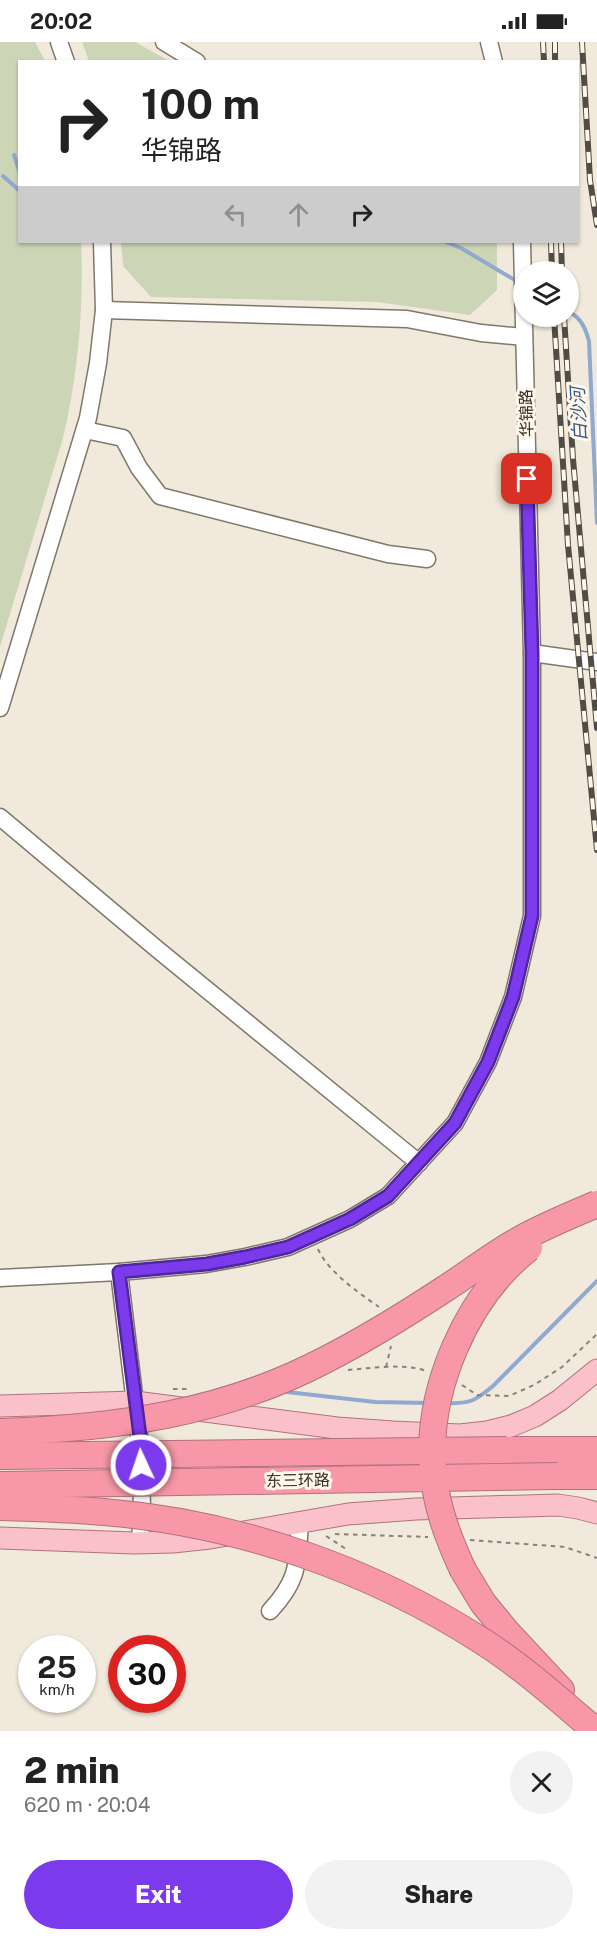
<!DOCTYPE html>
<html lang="en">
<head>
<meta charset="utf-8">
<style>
  body { margin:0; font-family:"Public Sans","Noto Sans SC",sans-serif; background:#f2f2f2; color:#222; height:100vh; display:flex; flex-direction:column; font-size:22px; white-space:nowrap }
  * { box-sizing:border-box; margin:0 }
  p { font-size:20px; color:#767676 }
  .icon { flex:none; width:33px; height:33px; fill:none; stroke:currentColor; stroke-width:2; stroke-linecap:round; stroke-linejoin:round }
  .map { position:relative; height:1689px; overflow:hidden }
  .panel { display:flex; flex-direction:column; background:#fff; flex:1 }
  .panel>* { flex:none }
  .top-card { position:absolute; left:18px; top:18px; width:561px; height:183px; border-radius:0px; box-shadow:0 2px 4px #0004; background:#fff; color:#222; overflow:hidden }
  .tools { position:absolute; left:513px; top:219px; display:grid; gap:12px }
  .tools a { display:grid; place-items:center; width:66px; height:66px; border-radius:50%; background:#fff; box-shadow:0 2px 4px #0004; font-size:30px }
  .speed { position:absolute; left:18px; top:1593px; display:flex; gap:12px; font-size:30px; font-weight:700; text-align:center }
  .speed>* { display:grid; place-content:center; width:78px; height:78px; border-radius:50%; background:#fff; box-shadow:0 2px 4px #0004; line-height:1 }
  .speed small { font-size:15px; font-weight:400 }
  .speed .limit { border:9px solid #d22; background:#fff; color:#111 }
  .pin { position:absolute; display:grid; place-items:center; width:51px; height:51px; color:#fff; margin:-26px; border-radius:12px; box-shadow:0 3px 9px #0006 }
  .me { position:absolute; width:66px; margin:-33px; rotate:357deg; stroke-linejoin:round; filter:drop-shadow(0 0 4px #0008) }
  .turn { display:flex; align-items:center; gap:21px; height:126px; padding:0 24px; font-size:27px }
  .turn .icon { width:78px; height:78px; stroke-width:2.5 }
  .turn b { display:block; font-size:42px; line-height:51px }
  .lanes { display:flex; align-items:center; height:57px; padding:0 24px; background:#0003; justify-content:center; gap:30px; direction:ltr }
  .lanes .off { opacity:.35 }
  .round { display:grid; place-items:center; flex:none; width:63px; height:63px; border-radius:32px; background:#f2f2f2 }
  .head { display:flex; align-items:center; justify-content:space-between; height:102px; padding:0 24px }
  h1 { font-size:36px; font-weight:800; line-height:45px }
  .action { display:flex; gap:12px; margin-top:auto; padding:12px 24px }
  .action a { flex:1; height:69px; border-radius:36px; background:#7c3aed; color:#fff; font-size:24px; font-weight:800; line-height:69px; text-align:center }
  .action a+a { background:#f2f2f2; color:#222 }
  .status { display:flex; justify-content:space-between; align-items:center; height:42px; padding:0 30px; background:#fff; direction:ltr }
  .status svg { height:16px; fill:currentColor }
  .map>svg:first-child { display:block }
</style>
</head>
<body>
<div class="status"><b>20:02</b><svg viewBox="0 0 49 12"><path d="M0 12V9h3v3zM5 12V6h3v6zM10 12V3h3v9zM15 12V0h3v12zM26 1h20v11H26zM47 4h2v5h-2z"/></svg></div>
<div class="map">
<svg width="597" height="1689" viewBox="0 0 597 1689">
  <rect width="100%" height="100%" fill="#f1e9db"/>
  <g fill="#ccd5b6">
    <path d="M0,0H35L45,19L20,20V200H81C84,266 78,332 63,396L0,605Z"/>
    <path d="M82,0H135L169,19H89Z"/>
    <path d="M121,200H497V248L470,273L377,260L151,255L123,224Z"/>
  </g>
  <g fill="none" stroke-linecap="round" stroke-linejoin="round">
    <g stroke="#8faace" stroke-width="4">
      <path d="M14,113L20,131"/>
      <path d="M3,134L20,149"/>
      <path d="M446,200L461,206L518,240"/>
      <path d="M568,269C581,276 585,285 589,299L597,481"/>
      <path d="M287,1350L375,1360L429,1361"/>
      <path d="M446,1361C470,1362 475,1359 493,1344L597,1239"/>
    </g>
    <defs>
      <g id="minor">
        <path d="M59,0L66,20"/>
        <path d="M164,0L197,20"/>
        <path d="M489,0L494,20"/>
        <path d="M104,268L407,277L481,291L524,295"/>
        <path d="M85,388L123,396L139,426L160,454L388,512L427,517"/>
        <path d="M532,611L597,620"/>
        <path d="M0,666L88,376L98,321L104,268L102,200"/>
        <path d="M0,775L157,907L419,1121"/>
        <path d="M119,1230L140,1402L142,1465L140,1501"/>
        <path d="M0,1236L119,1230L206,1222L245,1215L288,1205L350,1177L388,1154L455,1081L488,1020L513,955L532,874V611L522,200"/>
        <path d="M270,1569C300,1537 297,1521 300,1479"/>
      </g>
      <g id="major">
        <path d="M0,1364L135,1360L337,1386L393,1390L460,1393L487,1390L511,1384L535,1374L560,1358L597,1328"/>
        <path d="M0,1496L134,1501L173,1500L210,1496L348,1472L416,1467L558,1463L578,1466L597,1471"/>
      </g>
      <g id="highway">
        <path d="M507,1408H597"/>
        <path d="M558,1434H597"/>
        <path d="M463,1528L483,1561L506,1589L561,1648"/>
      </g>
    </defs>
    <use href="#minor" stroke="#7f786b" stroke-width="19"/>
    <use href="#major" stroke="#b1727b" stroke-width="23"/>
    <use href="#highway" stroke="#b1727b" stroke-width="28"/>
    <g stroke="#888279" stroke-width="2" stroke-dasharray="4.5 4.5" stroke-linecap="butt">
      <path d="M318,1207C328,1230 359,1251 379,1265"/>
      <path d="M386,1325L391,1304"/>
      <path d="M348,1328C371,1326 405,1321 426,1329"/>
      <path d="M462,1343L477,1353L509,1354L534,1343L562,1325L597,1292"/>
      <path d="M173,1347H191"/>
      <path d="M335,1492L428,1495"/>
      <path d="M326,1494L346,1507"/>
      <path d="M470,1498L565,1505L597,1516"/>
    </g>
    <use href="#minor" stroke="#fff" stroke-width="16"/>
    <use href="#major" stroke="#fac1ca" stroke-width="21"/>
    <use href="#highway" stroke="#f797a7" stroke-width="26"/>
    <defs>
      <g id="rail">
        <path d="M543,0L544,20"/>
        <path d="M555,0V20"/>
        <path d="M582,0L590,138L597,183"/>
        <path d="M551,200L552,230"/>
        <path d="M561,200L562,230"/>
        <path d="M554,274L568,503L597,808"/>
        <path d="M564,274L573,417L597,686"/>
      </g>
    </defs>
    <use href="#rail" stroke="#514d46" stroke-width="6"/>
    <use href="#rail" stroke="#fff7e9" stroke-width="4" stroke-dasharray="11" stroke-linecap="butt"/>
    <defs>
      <g id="highway-bridge">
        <path d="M0,1390C115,1386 222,1372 325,1318C366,1297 405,1273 443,1248C468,1232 492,1213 519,1198C544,1184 571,1173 597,1162"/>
        <path d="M0,1414L507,1408"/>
        <path d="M0,1443L558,1434"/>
        <path d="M0,1465C35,1466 69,1467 104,1470C238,1481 370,1527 482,1599C523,1625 559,1658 596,1689"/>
        <path d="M463,1528C448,1496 436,1464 433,1428C426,1349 466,1255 529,1206"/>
      </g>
    </defs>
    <use href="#highway-bridge" stroke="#b1727b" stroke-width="28" stroke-linecap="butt"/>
    <use href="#highway-bridge" stroke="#f797a7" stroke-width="26"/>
  </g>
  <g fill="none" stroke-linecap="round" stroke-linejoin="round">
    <defs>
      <path id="route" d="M141,1423V1402L119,1230L207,1222L245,1215L288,1205L350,1177L388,1154L455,1081L488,1020L513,955L532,874V611L527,437"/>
    </defs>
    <use href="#route" stroke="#51269a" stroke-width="15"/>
    <use href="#route" stroke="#7c3aed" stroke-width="10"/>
  </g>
  <g text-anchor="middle" stroke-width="6" stroke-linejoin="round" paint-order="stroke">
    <g font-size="16" fill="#302d28" stroke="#fff7e9">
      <text transform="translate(526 371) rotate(-91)" y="6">华锦路</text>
      <text transform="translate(298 1438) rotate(-1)" y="6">东三环路</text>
    </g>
    <g font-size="18" font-style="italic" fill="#345889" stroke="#fff7e9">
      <text transform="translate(579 372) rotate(-93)" y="6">白沙河</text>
    </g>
  </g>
</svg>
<div class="tools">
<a><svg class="icon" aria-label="layers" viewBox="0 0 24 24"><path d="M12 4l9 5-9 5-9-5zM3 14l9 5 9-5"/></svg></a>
</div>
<div class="speed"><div>25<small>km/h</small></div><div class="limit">30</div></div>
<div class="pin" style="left:527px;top:437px;background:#d93025"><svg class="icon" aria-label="arrive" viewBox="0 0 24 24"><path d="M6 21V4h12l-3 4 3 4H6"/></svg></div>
<svg class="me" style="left:141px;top:1423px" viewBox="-20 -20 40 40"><circle r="17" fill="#7c3aed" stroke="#fff" stroke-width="3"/><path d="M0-11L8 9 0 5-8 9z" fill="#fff"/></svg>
<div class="top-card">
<div class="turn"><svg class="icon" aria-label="right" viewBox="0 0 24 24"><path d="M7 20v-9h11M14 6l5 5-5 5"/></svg><div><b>100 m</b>华锦路</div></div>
<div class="lanes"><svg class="icon off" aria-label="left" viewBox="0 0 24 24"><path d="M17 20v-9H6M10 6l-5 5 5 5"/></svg><svg class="icon off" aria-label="ahead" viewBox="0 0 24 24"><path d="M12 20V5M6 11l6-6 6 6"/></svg><svg class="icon" aria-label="right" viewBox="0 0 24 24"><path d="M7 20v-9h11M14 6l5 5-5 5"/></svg></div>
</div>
</div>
<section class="panel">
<div class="head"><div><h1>2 min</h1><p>620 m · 20:04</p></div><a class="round"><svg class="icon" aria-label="close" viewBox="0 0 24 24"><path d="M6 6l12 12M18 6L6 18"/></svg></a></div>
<div class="action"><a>Exit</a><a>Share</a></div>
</section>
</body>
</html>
